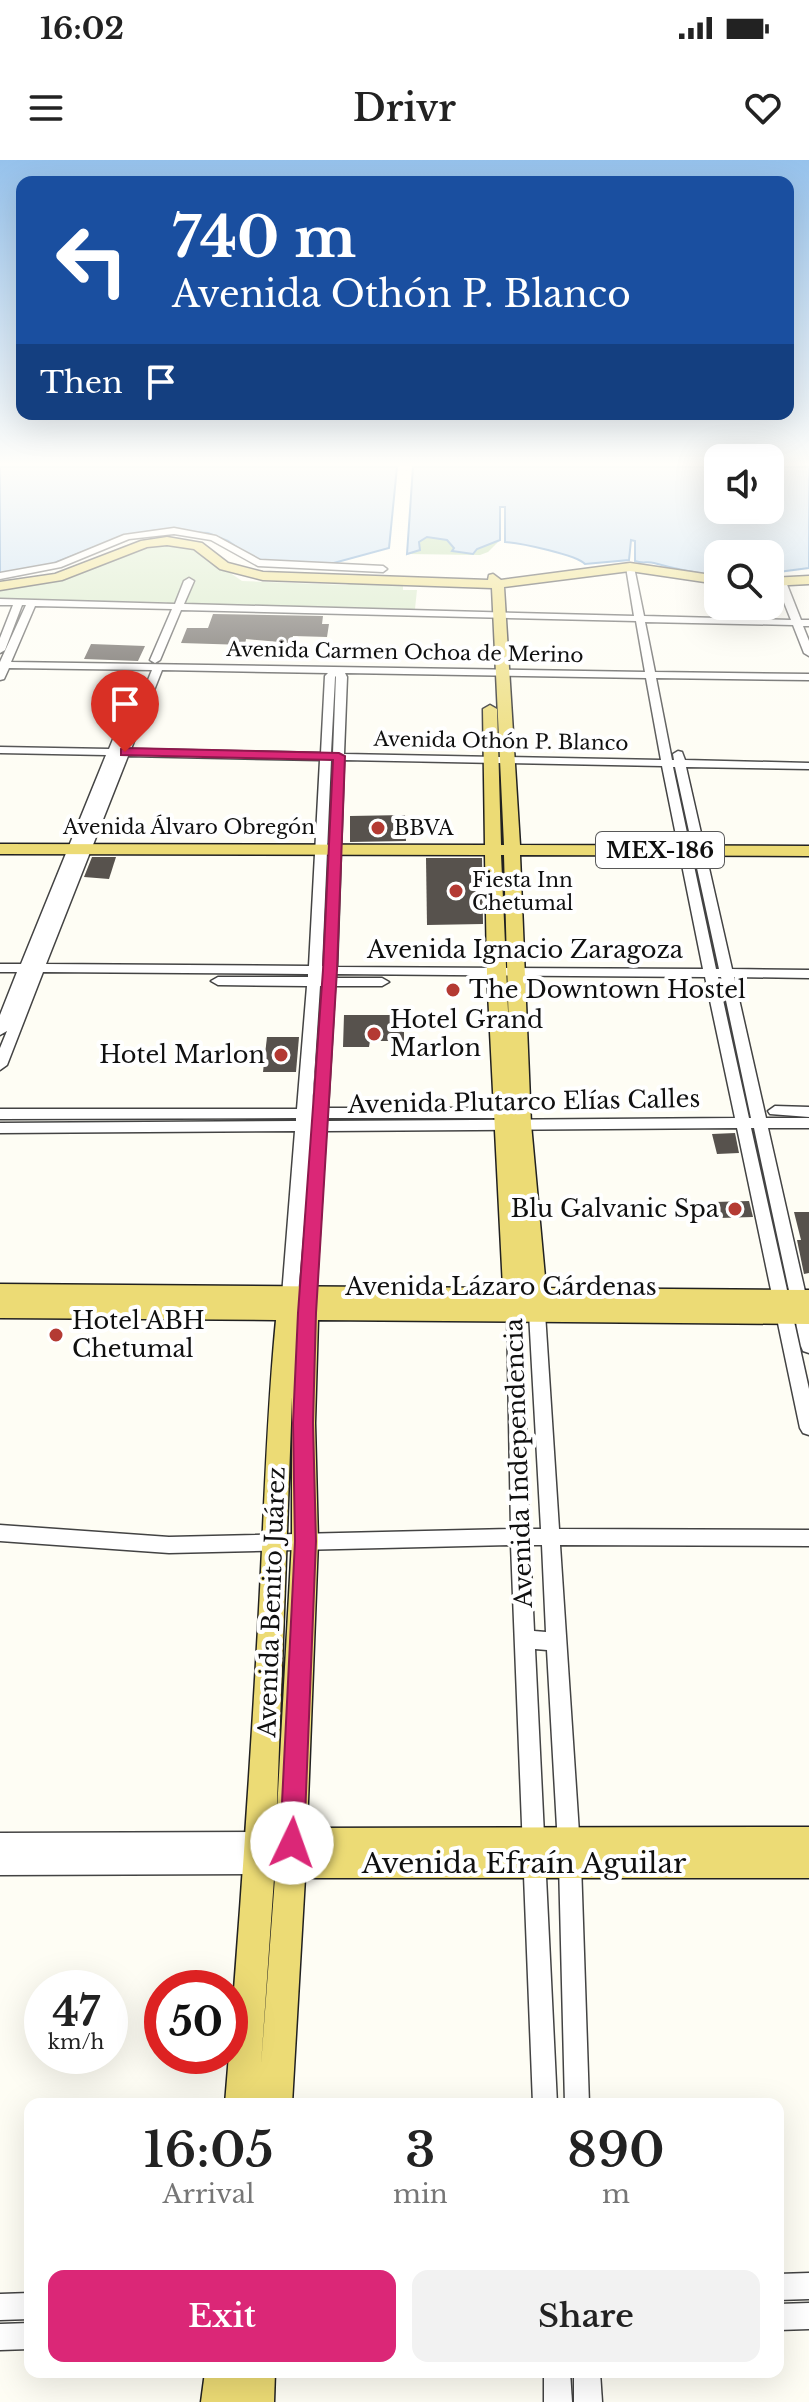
<!DOCTYPE html>
<html lang="en">
<head>
<meta charset="utf-8">
<style>
  body { margin:0; font-family:"Libre Baskerville",serif; background:#f2f2f2; color:#222; height:100vh; display:flex; flex-direction:column; font-size:30px; white-space:nowrap }
  * { box-sizing:border-box; margin:0 }
  p { font-size:26px; color:#767676 }
  .icon { flex:none; width:44px; height:44px; fill:none; stroke:currentColor; stroke-width:2; stroke-linecap:round; stroke-linejoin:round }
  .map { position:relative; flex:1; overflow:hidden }
  .panel { position:absolute; left:24px; top:1938px; width:760px; height:280px; display:flex; flex-direction:column; background:#fff; border-radius:16px; box-shadow:0 8px 32px #0002 }
  .panel>* { flex:none }
  .top-card { position:absolute; left:16px; top:16px; width:778px; height:244px; border-radius:16px; box-shadow:0 8px 32px #0002; background:#1a4fa0; color:#fff; overflow:hidden }
  .fabs { position:absolute; left:704px; top:284px; display:grid; gap:16px }
  .fabs a { display:grid; place-items:center; width:80px; height:80px; border-radius:16px; background:#fff; box-shadow:0 8px 32px #0002; font-size:40px }
  .speed { position:absolute; left:24px; top:1810px; display:flex; gap:16px; font-size:40px; font-weight:700; text-align:center }
  .speed>* { display:grid; place-content:center; width:104px; height:104px; border-radius:50%; background:#fff; box-shadow:0 8px 32px #0002; line-height:1 }
  .speed small { font-size:20px; font-weight:400 }
  .speed .limit { border:12px solid #d22; background:#fff; color:#111 }
  .pin { position:absolute; display:grid; place-items:center; width:68px; height:68px; color:#fff; margin:-82px -34px; border-radius:50% 50% 50% 0; rotate:-45deg; box-shadow:0 0 8px #0007 }
  .pin .icon { rotate:45deg }
  .me { position:absolute; width:88px; margin:-44px; rotate:3deg; stroke-linejoin:round; filter:drop-shadow(0 0 6px #0008) }
  .turn { display:flex; align-items:center; gap:28px; height:168px; padding:0 24px; font-size:36px }
  .turn .icon { width:104px; height:104px; stroke-width:2.5 }
  .turn b { display:block; font-size:56px; line-height:68px }
  .then { display:flex; align-items:center; height:76px; padding:0 24px; background:#0003; gap:16px; font-size:30px }
  .eta { display:flex; justify-content:space-evenly; align-items:center; height:136px; text-align:center }
  .eta b { font-size:48px; font-weight:600; line-height:56px }
  .cta { display:flex; gap:16px; margin-top:auto; padding:16px 24px }
  .cta a { flex:1; height:92px; border-radius:16px; background:#db2777; color:#fff; font-size:32px; font-weight:600; line-height:92px; text-align:center }
  .cta a+a { background:#f2f2f2; color:#222 }
  .status { display:flex; justify-content:space-between; align-items:center; height:56px; padding:0 40px; background:#fff; direction:ltr }
  .status svg { height:22px; fill:currentColor }
  header { display:flex; justify-content:space-between; align-items:center; height:104px; padding:0 24px; background:#fff; font-size:36px; font-weight:600 }
  .map>svg:first-child { display:block }
</style>
</head>
<body>
<div class="status"><b>16:02</b><svg viewBox="0 0 49 12"><path d="M0 12V9h3v3zM5 12V6h3v6zM10 12V3h3v9zM15 12V0h3v12zM26 1h20v11H26zM47 4h2v5h-2z"/></svg></div>
<header><svg class="icon" aria-label="menu" viewBox="0 0 24 24"><path d="M4 6h16M4 12h16M4 18h16"/></svg>Drivr<svg class="icon" aria-label="heart" viewBox="0 0 24 24"><path d="M12 20l-8-8c-3-5 5-10 8-4 3-6 11-1 8 4z"/></svg></header>
<div class="map">
<svg width="809" height="2242" viewBox="0 0 809 2242">
  <rect width="100%" height="100%" fill="#fefdf4"/>
  <path fill="#d0e6bf" d="M158,384L194,388L242,421L346,425C364,420 387,419 403,426V430H417L415,449H409L408,454L166,448L167,442L0,441V428L69,418Z"/>
  <path fill="#b3d6a0" d="M427,377L447,380L454,388L453,391C469,391 484,387 500,380L488,392L480,395L407,394L420,390L419,382Z"/>
  <g fill="#bcd8f1" stroke="#4a86c2" stroke-width="2">
    <path d="M0,307H397L389,388L330,404H297L254,399L228,381L208,373L158,370L126,375L49,405L0,414Z"/>
    <path d="M413,307H718V350H770V307H809V408L770,413V394H718V416C696,413 675,409 654,403C647,401 643,404 635,401V381L631,380L629,400L585,404C577,395 521,383 505,382V347H500V380L477,389L473,394L452,391L454,388L447,380L427,377L419,382L420,390L407,394Z"/>
  </g>
  <g fill="#57524d">
    <path d="M213,454L323,456L322,464H329L327,477L293,476L291,483L246,479L245,485L181,483L187,468H208Z"/>
    <path d="M91,484L145,486L138,501L84,499Z"/>
    <path d="M405,655L406,681L350,682V656Z"/>
    <path d="M92,697H116L109,719L84,717Z"/>
    <path d="M426,698H482L483,764L427,765Z"/>
    <path d="M344,855H437V866H404V881H370L369,887H343Z"/>
    <path d="M267,877H299L296,912H263Z"/>
    <path d="M735,973L739,993L717,994L712,974Z"/>
    <path d="M749,1041L753,1057L719,1058L715,1042Z"/>
    <path d="M794,1052H809V1113L804,1114L797,1080H801Z"/>
  </g>
  <g fill="none" stroke-linecap="round" stroke-linejoin="round">
    <defs>
      <g id="minor">
        <path d="M174,368L216,376L260,400L383,406L387,409L383,412L258,406L211,380L174,374L129,379L61,407L0,419V413L56,403L124,375Z"/>
        <path d="M630,404L634,407L644,456L791,460L776,422L781,419L786,422L801,460H809V466H803L809,481V496L804,493L793,465L645,462L655,512L809,514V520L656,518L672,600H674L673,594L678,591L682,592L685,600L809,603V609L686,607L732,809L809,810V818L734,817L766,958H809V968H768L809,1149V1193L803,1191L801,1186L754,968H751L809,1229V1275L803,1273L800,1268L737,968L326,971L316,1135L314,1139H302L300,1135L312,971L298,1135L296,1139H284L282,1135L295,971L0,973V963L296,961V958L0,959V949H297L307,826L218,825L211,821L218,817H308V814L43,812L7,905L0,910V888L7,871L0,875V855L17,812H0V804H21L106,595L0,593V587L109,589L131,535L140,533L141,535L120,589L152,510L9,508L4,519L0,520V502L26,445H22L5,490L0,493V478L13,445H0V439L175,444L184,421L189,418L194,421L184,444L634,456L626,407ZM35,446L172,449L150,500L155,503L160,500L181,450L636,461L645,512L11,502ZM162,510L328,513L325,516L321,593L131,589ZM345,513L646,518L661,600L344,594L347,517ZM336,516L333,593H331L335,517ZM128,596L320,600L309,806L46,804ZM331,600H333L324,806H322ZM344,600L662,606L703,809L337,807ZM673,607H675L719,809H716ZM336,814L705,817L735,958L327,961V958H515L522,953L515,948H328L335,826H382L389,822L382,818H336ZM718,817H721L751,958H749ZM320,826H322L312,948Z"/>
        <path d="M775,946L809,947V957L770,954L768,951Z"/>
        <path d="M515,1147L521,1148L523,1153L529,1369H541L529,1153L531,1148H543L545,1153L559,1369L809,1370V1386L560,1385L581,1703L589,1944H565L559,1703L547,1490L535,1489L557,1944H533L511,1385L169,1393L0,1381V1365L169,1377L511,1369L507,1153L509,1148ZM530,1385H542L546,1472L534,1471Z"/>
        <path d="M261,1672L269,1675L272,1683L269,1691L262,1693L267,1695L270,1703L267,1711L259,1714L0,1715V1673Z"/>
        <path d="M809,2113V2139L778,2140V2114Z"/>
        <path d="M30,2133V2159L0,2160V2134Z"/>
        <path d="M809,2143V2169L778,2170V2144Z"/>
        <path d="M30,2163V2189L0,2190V2164Z"/>
        <path d="M544,2212H570L572,2242H544Z"/>
        <path d="M574,2212H600L602,2242H574Z"/>
      </g>
      <g id="major">
        <path d="M167,377L202,383L228,403L263,412L488,420L489,415L493,414L501,420L630,403L718,416V424L630,411L504,427L520,685L809,686V696L520,695L531,964L546,1128L809,1130V1164L318,1160L315,1263L318,1381L307,1668L809,1667V1718H305L292,1944H225C238,1786 249,1627 258,1468C264,1365 266,1262 276,1160L0,1158V1124L503,1128L487,813L485,695L0,694V684L485,685L483,549L490,545L497,549L501,685H504L492,428L263,420L220,409L194,389L167,385L147,387L62,420L0,430V422L55,414L141,381ZM501,695H504L509,873ZM292,1237V1381L276,1669ZM274,1718H275L261,1905Z"/>
        <path d="M809,416V424L770,426V418Z"/>
        <path d="M205,2212H275L274,2242H201Z"/>
      </g>
    </defs>
    <use href="#minor" stroke="#434343" stroke-width="3"/>
    <use href="#major" stroke="#212121" stroke-width="3"/>
    <use href="#minor" fill="#fff" fill-rule="evenodd"/>
    <use href="#major" fill="#ecdb75" fill-rule="evenodd"/>
  </g>
  <linearGradient id="sky" x2="0" y2="1"><stop stop-color="#96c2ec"/><stop offset="0.49" stop-color="#fffefa"/><stop offset="1" stop-color="#fffefa" stop-opacity="0"/></linearGradient>
  <rect width="809" height="621" fill="url(#sky)"/>
  <path fill="#db2777" stroke="#8e194d" stroke-width="2" d="M125,588L339,593L345,596L337,810L316,1153L313,1263L316,1381L304,1683L301,1692L292,1695L283,1692L280,1683L295,1381L293,1263L298,1153L323,810L333,600L121,595V589Z"/>
  <g fill="#b43a33" stroke="#fff" stroke-width="3">
    <circle cx="378" cy="668" r="8"/>
    <circle cx="456" cy="731" r="8"/>
    <circle cx="453" cy="830" r="8"/>
    <circle cx="374" cy="874" r="8"/>
    <circle cx="281" cy="895" r="8"/>
    <circle cx="735" cy="1049" r="8"/>
    <circle cx="56" cy="1175" r="8"/>
  </g>
  <g text-anchor="middle" stroke-width="8" stroke-linejoin="round" paint-order="stroke">
    <g font-size="20" fill="#101010" stroke="#fff">
      <text transform="translate(405 492) rotate(1)" y="7">Avenida Carmen Ochoa de Merino</text>
      <text transform="translate(501 581) rotate(1)" y="7">Avenida Othón P. Blanco</text>
      <text x="189" y="674">Avenida Álvaro Obregón</text>
    </g>
    <g font-size="20" fill="#101010" stroke="#fff" text-anchor="start">
      <text x="394" y="675">BBVA</text>
      <text x="472" y="727">Fiesta Inn<tspan x="472" dy="23">Chetumal</tspan></text>
    </g>
    <rect fill="#fff" stroke="#585858" stroke-width="2" x="596" y="672" width="128" height="36" rx="6"/>
    <g font-size="22" font-weight="bold" fill="#101010">
      <text x="660" y="698">MEX-186</text>
    </g>
    <g font-size="24" fill="#101010" stroke="#fff">
      <text x="525" y="798">Avenida Ignacio Zaragoza</text>
      <text transform="translate(524 942) rotate(-1)" y="8">Avenida Plutarco Elías Calles</text>
      <text x="501" y="1135">Avenida Lázaro Cárdenas</text>
      <text transform="translate(519 1303) rotate(-92)" y="8">Avenida Independencia</text>
      <text transform="translate(272 1442) rotate(-88)" y="8">Avenida Benito Juárez</text>
    </g>
    <g font-size="24" fill="#101010" stroke="#fff" text-anchor="start">
      <text x="469" y="838">The Downtown Hostel</text>
      <text x="390" y="868">Hotel Grand<tspan x="390" dy="28">Marlon</tspan></text>
      <text x="265" y="903" text-anchor="end">Hotel Marlon</text>
      <text x="719" y="1057" text-anchor="end">Blu Galvanic Spa</text>
      <text x="72" y="1169">Hotel ABH<tspan x="72" dy="28">Chetumal</tspan></text>
    </g>
    <g font-size="28" fill="#101010" stroke="#fff">
      <text x="524" y="1713">Avenida Efraín Aguilar</text>
    </g>
  </g>
</svg>
<div class="fabs">
<a><svg class="icon" aria-label="sound" viewBox="0 0 24 24"><path d="M4 9h4l5-4v14l-5-4H4zM17 9q2 3 0 6"/></svg></a>
<a><svg class="icon" aria-label="search" viewBox="0 0 24 24"><circle cx="10" cy="10" r="6"/><path d="M15 15l6 6"/></svg></a>
</div>
<div class="speed"><div>47<small>km/h</small></div><div class="limit">50</div></div>
<div class="pin" style="left:125px;top:592px;background:#d93025"><svg class="icon" aria-label="arrive" viewBox="0 0 24 24"><path d="M6 21V4h12l-3 4 3 4H6"/></svg></div>
<svg class="me" style="left:292px;top:1683px" viewBox="-20 -20 40 40"><circle r="19" fill="#fff"/><path d="M0-13L10 11 0 6-10 11z" fill="#db2777"/></svg>
<div class="top-card">
<div class="turn"><svg class="icon" aria-label="left" viewBox="0 0 24 24"><path d="M17 20v-9H6M10 6l-5 5 5 5"/></svg><div><b>740 m</b>Avenida Othón P. Blanco</div></div>
<div class="then">Then<svg class="icon" aria-label="arrive" viewBox="0 0 24 24"><path d="M6 21V4h12l-3 4 3 4H6"/></svg></div>
</div>
<section class="panel">
<div class="eta">
<div><b>16:05</b><p>Arrival</p></div>
<div><b>3</b><p>min</p></div>
<div><b>890</b><p>m</p></div>
</div>
<div class="cta"><a>Exit</a><a>Share</a></div>
</section>
</div>
</body>
</html>
